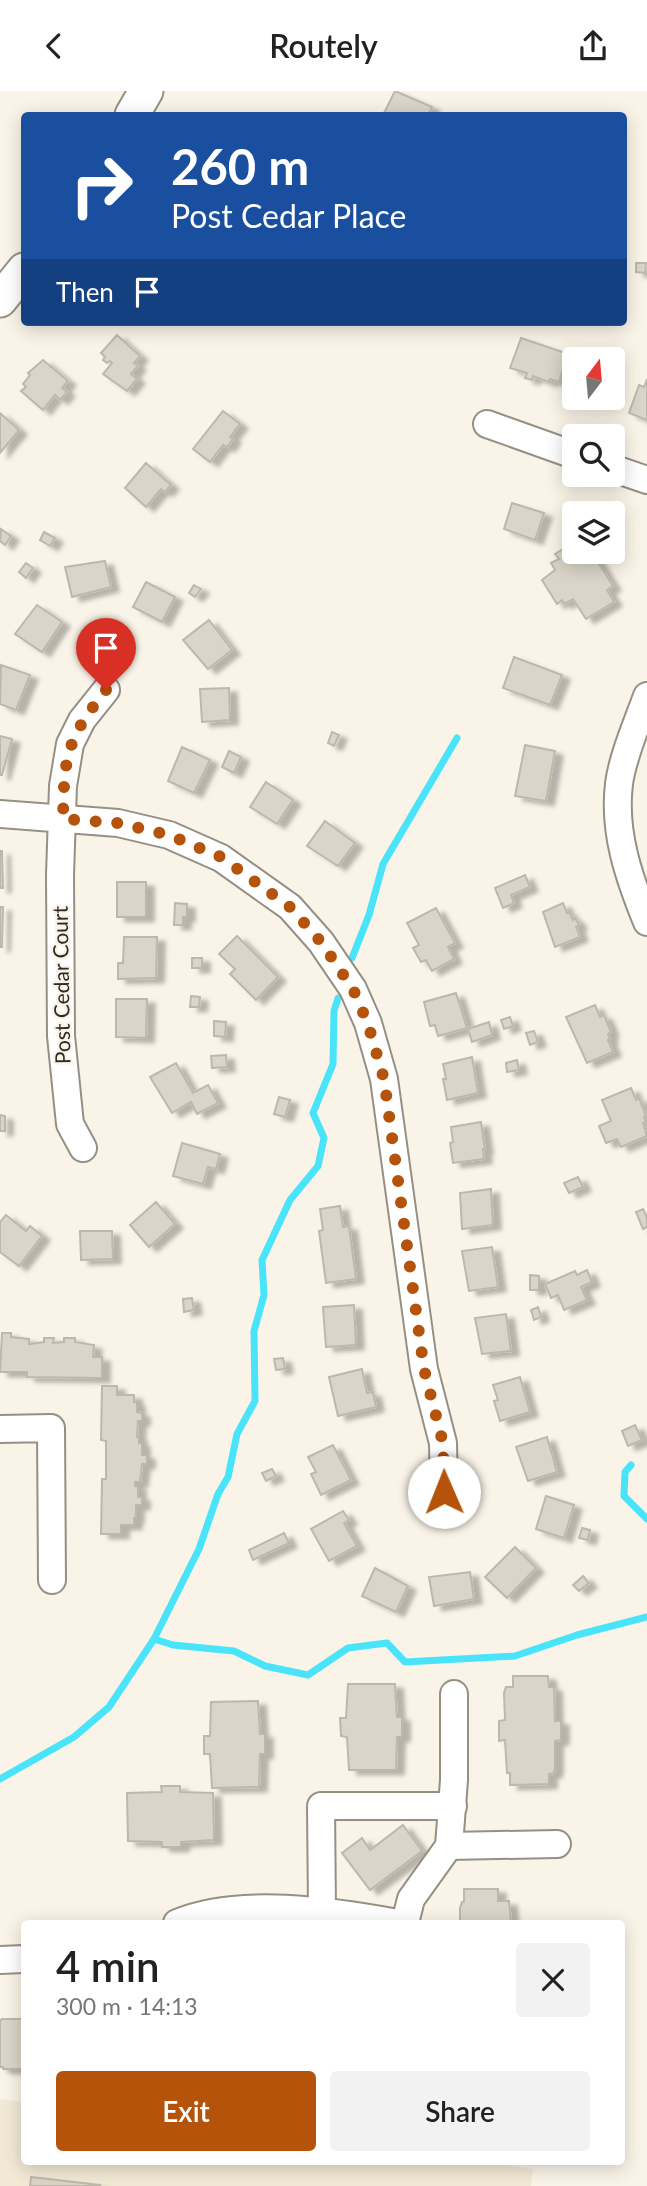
<!DOCTYPE html>
<html lang="en">
<head>
<meta charset="utf-8">
<style>
  body { margin:0; font-family:Lato,sans-serif; background:#f2f2f2; color:#222; height:100vh; display:flex; flex-direction:column; font-size:26px; white-space:nowrap }
  * { box-sizing:border-box; margin:0 }
  p { font-size:23px; color:#767676 }
  .icon { flex:none; width:38px; height:38px; fill:none; stroke:currentColor; stroke-width:2; stroke-linecap:round; stroke-linejoin:round }
  .map { position:relative; flex:1; overflow:hidden }
  .side { position:absolute; left:21px; top:1829px; width:604px; height:245px; display:flex; flex-direction:column; background:#fff; border-radius:7px; box-shadow:0 4px 18px #0003 }
  .side>* { flex:none }
  .top-card { position:absolute; left:21px; top:21px; width:606px; height:214px; border-radius:7px; box-shadow:0 4px 18px #0003; background:#1a4fa0; color:#fff; overflow:hidden }
  .needle { width:46px; rotate:16deg }
  .buttons { position:absolute; left:562px; top:256px; display:grid; gap:14px }
  .buttons a { display:grid; place-items:center; width:63px; height:63px; border-radius:7px; background:#fff; box-shadow:0 4px 18px #0003; font-size:35px }
  .pin { position:absolute; display:grid; place-items:center; width:60px; height:60px; color:#fff; margin:-72px -30px; border-radius:50% 50% 50% 0; rotate:-45deg; box-shadow:0 0 7px #0007 }
  .pin .icon { rotate:45deg }
  .me { position:absolute; width:77px; margin:-38px; rotate:359deg; stroke-linejoin:round; filter:drop-shadow(0 0 5px #0008) }
  .turn { display:flex; align-items:center; gap:24px; height:147px; padding:0 35px; font-size:32px }
  .turn .icon { width:91px; height:91px; stroke-width:2.5 }
  .turn b { display:block; font-size:49px; line-height:60px }
  .then { display:flex; align-items:center; height:66px; padding:0 35px; background:#0003; gap:14px; font-size:26px }
  .round { display:grid; place-items:center; flex:none; width:74px; height:74px; border-radius:7px; background:#f2f2f2 }
  .headline { display:flex; align-items:center; justify-content:space-between; height:119px; padding:0 35px }
  h1 { font-size:42px; font-weight:600; line-height:52px }
  .cta { display:flex; gap:14px; margin-top:auto; padding:14px 35px }
  .cta a { flex:1; height:80px; border-radius:7px; background:#b45309; color:#fff; font-size:28px; font-weight:600; line-height:80px; text-align:center }
  .cta a+a { background:#f2f2f2; color:#222 }
  header { display:flex; justify-content:space-between; align-items:center; height:91px; padding:0 35px; background:#fff; font-size:32px; font-weight:600 }
  .map>svg:first-child { display:block }
</style>
</head>
<body>
<header><svg class="icon" aria-label="back" viewBox="0 0 24 24"><path d="M15 5l-7 7 7 7"/></svg>Routely<svg class="icon" aria-label="share" viewBox="0 0 24 24"><path d="M12 15V3M7 8l5-5 5 5M5 13v7h14v-7"/></svg></header>
<div class="map">
<svg width="647" height="2095" viewBox="0 0 647 2095">
  <defs>
    <filter id="shadow"><feDropShadow dx="8" dy="4.5" stdDeviation="2" flood-color="#0004"/></filter>
  </defs>
  <rect width="100%" height="100%" fill="#faf4e8"/>
  <path fill="#f2e9d5" d="M0,2008L24,2011V2070H475L533,2078L531,2095H0Z"/>
  <g fill="none" stroke-linecap="round" stroke-linejoin="round">
    <g stroke="#49e4fa" stroke-width="7">
      <path d="M352,867L369,824L383,773L457,647"/>
      <path d="M631,1374L625,1381L624,1405L647,1428"/>
      <path d="M154,1548L173,1554L234,1560L265,1575L308,1584L348,1557L387,1552L405,1571L515,1565L577,1544L647,1526"/>
      <path d="M0,1688L74,1646L109,1616L154,1548L199,1458L218,1403L228,1386L237,1343L255,1310L254,1240L264,1204L262,1169L290,1109L318,1075L324,1047L313,1022L333,973L334,920L338,907"/>
    </g>
  </g>
  <g fill="#dad5c8" stroke="#bdb8ab" stroke-width="2" filter="url(#shadow)">
    <path d="M395,0L432,16L428,24H383Z"/>
    <path d="M636,172H646L645,182L636,181Z"/>
    <path d="M117,244L140,265L134,272L138,275L131,283L137,288L127,300L103,283L112,272L110,270L107,272L103,269L105,266L101,262Z"/>
    <path d="M521,247L568,263L559,291L550,288L549,291L533,285L532,289L525,287L527,282L510,277Z"/>
    <path d="M43,269L68,290L62,297L67,301L60,309L55,304L43,319L21,300L26,296L23,293L30,284L28,282Z"/>
    <path d="M647,288V329L629,322L639,294L644,296Z"/>
    <path d="M223,320L240,333L230,346L233,348L227,356L223,354L210,371L193,358Z"/>
    <path d="M0,322L19,339L0,362Z"/>
    <path d="M146,372L171,394L165,401L161,398L146,416L125,397Z"/>
    <path d="M512,412L544,422L535,449L504,438Z"/>
    <path d="M1,438L11,445L5,454L0,450Z"/>
    <path d="M44,441L55,447L50,455L40,449Z"/>
    <path d="M563,458L567,463L574,459L583,460L587,466L593,463L613,495L607,499L614,511L586,528L573,508L564,513L562,509L557,513L542,489L555,479L551,472L559,468L555,463Z"/>
    <path d="M105,470L111,496L72,506L65,476Z"/>
    <path d="M26,472L33,477L26,487L19,481Z"/>
    <path d="M146,491L175,506L162,531L133,516Z"/>
    <path d="M194,494L201,498L195,506L189,502Z"/>
    <path d="M37,514L62,531L42,561L15,543Z"/>
    <path d="M209,529L232,559L208,578L183,549Z"/>
    <path d="M514,566L562,584L550,614L503,597Z"/>
    <path d="M1,574L30,584L16,619L0,613Z"/>
    <path d="M229,597L230,629L202,631L200,598Z"/>
    <path d="M332,641L339,644L334,655L328,652Z"/>
    <path d="M0,645L12,648L2,684H0Z"/>
    <path d="M525,654L555,660L546,710L515,705Z"/>
    <path d="M182,656L210,669L194,702L168,690Z"/>
    <path d="M229,660L241,666L234,682L222,676Z"/>
    <path d="M266,691L293,709L277,733L250,716Z"/>
    <path d="M325,730L355,752L338,775L307,755Z"/>
    <path d="M0,760H2L3,797H0Z"/>
    <path d="M525,784L530,796L511,804L514,812L503,817L495,797Z"/>
    <rect x="117" y="791" width="29" height="35"/>
    <path d="M175,812L187,813V826H183V834H174Z"/>
    <path d="M563,812L567,822L569,821L573,829L575,827L579,834L576,836L580,846L555,856L543,821Z"/>
    <path d="M0,816H3L2,856H0Z"/>
    <path d="M436,817L455,852L448,856L454,868L432,880L426,869L421,871L413,857L419,854L407,832Z"/>
    <path d="M237,845L278,886L256,909L230,883L235,878L219,863Z"/>
    <path d="M124,846H157L156,887L118,888V872H123Z"/>
    <rect x="192" y="867" width="10" height="10"/>
    <path d="M456,902L467,937L438,945L435,934L430,935L424,911Z"/>
    <path d="M191,905L200,906L199,916H190Z"/>
    <path d="M116,908H147L146,947L116,946Z"/>
    <path d="M595,914L600,926L604,924L611,941L608,943L610,948L608,949L613,961L587,972L566,926Z"/>
    <path d="M510,926L513,935L504,938L501,929Z"/>
    <path d="M214,930L226,931L225,946L214,945Z"/>
    <path d="M489,931L492,944L472,951L468,938Z"/>
    <path d="M534,940L538,951L530,954L526,942Z"/>
    <path d="M226,964L227,976L212,977L211,965Z"/>
    <path d="M472,966L478,1002L447,1009L443,988H446L443,973Z"/>
    <path d="M517,969L519,979L507,981L506,972Z"/>
    <path d="M176,972L193,1002L208,994L218,1012L197,1023L191,1011L172,1022L150,986Z"/>
    <path d="M631,997L636,1009L639,1007L646,1025L644,1026L646,1031L643,1032L647,1045L621,1056L617,1048L606,1052L599,1035L611,1030L602,1009Z"/>
    <path d="M279,1006L290,1009L285,1026L274,1023Z"/>
    <path d="M0,1024L5,1025V1040H0Z"/>
    <path d="M481,1031L485,1058H483L484,1068L453,1072L450,1052L453,1051L451,1036Z"/>
    <path d="M182,1052L220,1063L216,1078L208,1076L203,1093L173,1085Z"/>
    <path d="M578,1086L583,1096L569,1102L564,1092Z"/>
    <path d="M491,1098L493,1134L462,1138L460,1102Z"/>
    <path d="M156,1111L175,1133L149,1156L130,1134Z"/>
    <path d="M340,1115L343,1136L349,1135L356,1188L326,1192L319,1140L323,1139L320,1118Z"/>
    <path d="M643,1118L647,1127V1136L643,1138L636,1121Z"/>
    <path d="M6,1124L26,1140L30,1135L42,1145L19,1175L0,1161V1131Z"/>
    <path d="M80,1140H112L113,1168L81,1169Z"/>
    <path d="M492,1156L498,1196L469,1200L462,1160Z"/>
    <path d="M587,1179L592,1191L581,1196L587,1209L564,1219L558,1204L551,1207L545,1193L575,1180L577,1184Z"/>
    <path d="M530,1184L539,1185V1199H530Z"/>
    <path d="M192,1207L194,1219L184,1221L183,1208Z"/>
    <path d="M354,1214L356,1254L326,1256L323,1216Z"/>
    <path d="M538,1216L541,1226L534,1229L531,1219Z"/>
    <path d="M506,1223L511,1260L482,1263L475,1227Z"/>
    <path d="M2,1242H11V1246L29,1248V1253L44,1251V1247H54L53,1252L64,1251V1247H75V1251L94,1254L93,1266H102V1287L27,1286V1281H0Z"/>
    <path d="M283,1267L285,1278L276,1279L274,1268Z"/>
    <path d="M362,1278L367,1302L373,1301L376,1316L338,1325L329,1286Z"/>
    <path d="M520,1286L530,1321L500,1330L494,1310L498,1309L493,1294Z"/>
    <path d="M102,1295H117V1304H134V1311H137V1321L142,1322V1330H138L137,1346H139V1352H142V1364H147V1373H142L140,1391H135V1395H138V1406H142V1414H136V1427H134V1434H121V1443H101L102,1388H106V1350L101,1349Z"/>
    <path d="M635,1334L642,1349L628,1355L622,1340Z"/>
    <path d="M547,1346L557,1381L528,1390L516,1356Z"/>
    <path d="M333,1354L351,1389L321,1404L311,1383L316,1381L308,1366Z"/>
    <path d="M272,1378L276,1385L266,1390L262,1382Z"/>
    <path d="M546,1405L574,1414L564,1447L536,1438Z"/>
    <path d="M343,1420L349,1429L344,1432L357,1455L329,1470L311,1438Z"/>
    <path d="M582,1437L590,1439L588,1449L579,1447Z"/>
    <path d="M284,1442L289,1452L253,1469L249,1459Z"/>
    <path d="M515,1456L536,1477L507,1507L485,1486Z"/>
    <path d="M375,1477L408,1495L396,1521L362,1505Z"/>
    <path d="M470,1481L474,1508L434,1515L429,1486Z"/>
    <path d="M583,1485L589,1492L579,1500L573,1494Z"/>
    <path d="M513,1585H548L549,1596H554L555,1630H561V1649L555,1650V1677L554,1682L549,1683V1693L510,1694V1682H507L505,1649L499,1650V1630L505,1629L504,1602L506,1596H513Z"/>
    <path d="M348,1593H395L397,1626H402V1646H397L396,1679H349L347,1646L341,1645L340,1627H346Z"/>
    <path d="M258,1610L260,1643H265V1663H260L259,1696L212,1697L210,1663H204V1645H210L211,1611Z"/>
    <path d="M161,1695H180V1701L213,1702L214,1749L181,1751V1756H162V1751L128,1750L127,1702L162,1701Z"/>
    <path d="M403,1734L422,1760L370,1799L342,1762L362,1747L370,1759Z"/>
    <path d="M464,1798H498V1810H509L511,1832H460V1817L462,1811H464Z"/>
    <path d="M2,1928H24V1978H3V1976H0V1930Z"/>
    <path d="M31,2086L100,2094L99,2095H30Z"/>
  </g>
  <g fill="none" stroke-linecap="round" stroke-linejoin="round">
    <defs>
      <g id="minor">
        <path d="M487,333L574,364"/>
        <path d="M612,377L647,389"/>
        <path d="M647,605C638,630 622,667 619,693C613,741 629,787 647,831"/>
        <path d="M0,723L118,732L169,744L221,767L290,816L321,851L353,898L368,932L384,988L424,1278L443,1352L444,1401"/>
        <path d="M83,1057L70,1033L61,945L60,784L63,695L70,653L82,629L106,599"/>
        <path d="M0,1338L51,1337L52,1489"/>
        <path d="M449,1755L557,1753"/>
        <path d="M322,1821L321,1715H453"/>
        <path d="M177,1832C239,1806 332,1820 398,1832"/>
        <path d="M405,1832L411,1808L449,1755L454,1689V1603"/>
        <path d="M0,1869L24,1868"/>
      </g>
      <g id="tertiary">
        <path d="M132,24L146,0"/>
        <path d="M0,209L24,179"/>
      </g>
    </defs>
    <use href="#minor" stroke="#969084" stroke-width="30"/>
    <use href="#tertiary" stroke="#969084" stroke-width="37"/>
    <use href="#minor" stroke="#fff" stroke-width="26"/>
    <use href="#tertiary" stroke="#fff" stroke-width="33"/>
  </g>
  <g fill="none" stroke-linecap="round" stroke-linejoin="round">
    <path stroke="#b45309" stroke-width="12" stroke-dasharray="0 21.6" d="M106,599C66,649 64,665 63,728L118,732L169,744L221,766L290,816L321,851L353,898L368,933L384,988L424,1278L443,1352L444,1401"/>
  </g>
  <g text-anchor="middle" stroke-width="5" stroke-linejoin="round" paint-order="stroke">
    <g font-size="21" fill="#2d2b27" stroke="#faf4e8">
      <text transform="translate(62 894) rotate(-91)" y="7">Post Cedar Court</text>
    </g>
  </g>
</svg>
<div class="buttons">
<a><svg class="needle" viewBox="-14 -14 28 28"><path d="M0-13l5 13h-10z" fill="#e53935"/><path d="M0 13l5-13h-10z" fill="#767676"/></svg></a>
<a><svg class="icon" aria-label="search" viewBox="0 0 24 24"><circle cx="10" cy="10" r="6"/><path d="M15 15l6 6"/></svg></a>
<a><svg class="icon" aria-label="layers" viewBox="0 0 24 24"><path d="M12 4l9 5-9 5-9-5zM3 14l9 5 9-5"/></svg></a>
</div>
<div class="pin" style="left:106px;top:599px;background:#d93025"><svg class="icon" aria-label="arrive" viewBox="0 0 24 24"><path d="M6 21V4h12l-3 4 3 4H6"/></svg></div>
<svg class="me" style="left:444px;top:1401px" viewBox="-20 -20 40 40"><circle r="19" fill="#fff"/><path d="M0-13L10 11 0 6-10 11z" fill="#b45309"/></svg>
<div class="top-card">
<div class="turn"><svg class="icon" aria-label="right" viewBox="0 0 24 24"><path d="M7 20v-9h11M14 6l5 5-5 5"/></svg><div><b>260 m</b>Post Cedar Place</div></div>
<div class="then">Then<svg class="icon" aria-label="arrive" viewBox="0 0 24 24"><path d="M6 21V4h12l-3 4 3 4H6"/></svg></div>
</div>
<section class="side">
<div class="headline"><div><h1>4 min</h1><p>300 m · 14:13</p></div><a class="round"><svg class="icon" aria-label="close" viewBox="0 0 24 24"><path d="M6 6l12 12M18 6L6 18"/></svg></a></div>
<div class="cta"><a>Exit</a><a>Share</a></div>
</section>
</div>
</body>
</html>
